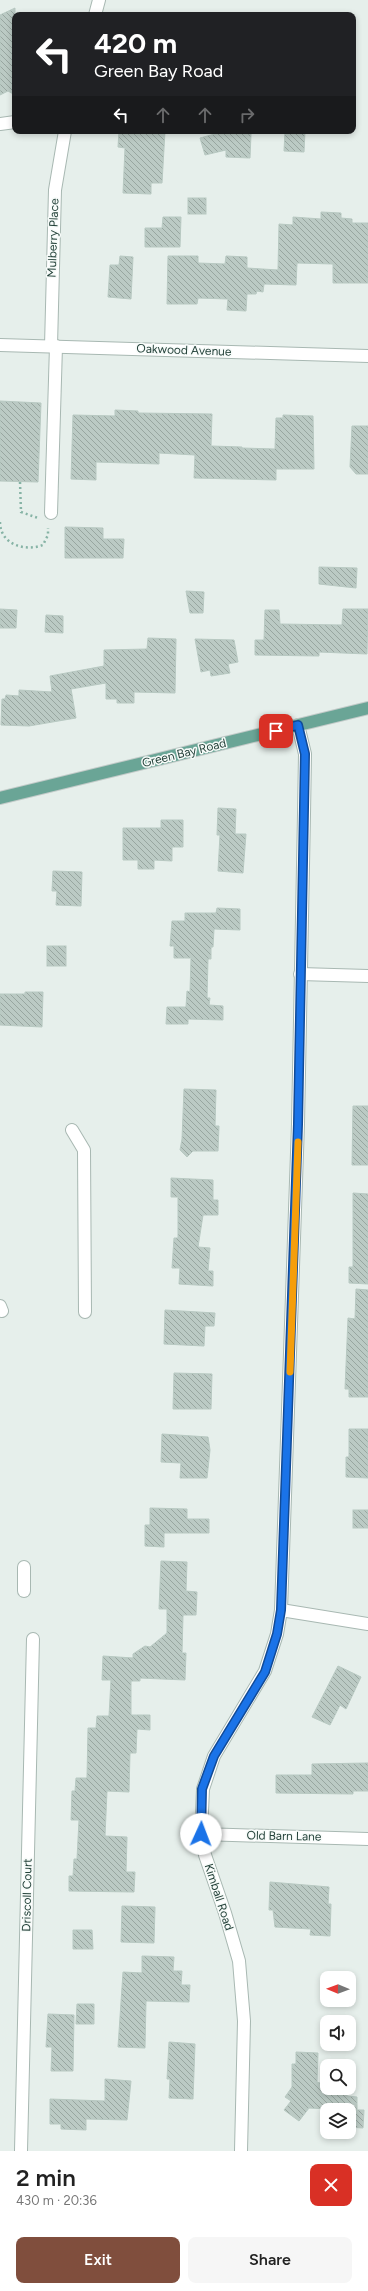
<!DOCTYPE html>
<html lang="en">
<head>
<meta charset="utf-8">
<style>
  body { margin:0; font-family:Figtree,sans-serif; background:#f6f6f6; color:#222; height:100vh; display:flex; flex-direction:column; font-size:15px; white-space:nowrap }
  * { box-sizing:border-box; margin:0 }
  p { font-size:13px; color:#767676 }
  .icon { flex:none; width:22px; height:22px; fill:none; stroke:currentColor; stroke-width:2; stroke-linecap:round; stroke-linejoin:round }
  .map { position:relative; height:2151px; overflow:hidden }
  .panel { display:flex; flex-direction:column; background:#fff; flex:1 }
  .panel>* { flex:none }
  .top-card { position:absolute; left:12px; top:12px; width:344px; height:122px; border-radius:8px; box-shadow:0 2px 6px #0003; background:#202124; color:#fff; overflow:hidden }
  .needle { width:26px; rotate:271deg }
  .buttons { position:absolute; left:320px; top:1971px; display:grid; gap:8px }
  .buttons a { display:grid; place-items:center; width:36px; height:36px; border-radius:8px; background:#fff; box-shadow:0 2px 6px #0003; font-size:20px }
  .pin { position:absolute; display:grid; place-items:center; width:34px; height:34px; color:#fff; margin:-17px; border-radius:8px; box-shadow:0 2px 6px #0006 }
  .me { position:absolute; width:44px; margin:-22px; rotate:2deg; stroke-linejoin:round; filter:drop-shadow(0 0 3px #0008) }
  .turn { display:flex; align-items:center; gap:14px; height:84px; padding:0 16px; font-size:18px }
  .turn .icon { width:52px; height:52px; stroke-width:2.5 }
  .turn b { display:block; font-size:28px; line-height:34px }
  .lanes { display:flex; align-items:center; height:38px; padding:0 16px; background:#0003; justify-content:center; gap:20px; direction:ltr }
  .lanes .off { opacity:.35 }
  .round { display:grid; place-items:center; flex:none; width:42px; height:42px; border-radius:8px; background:#f6f6f6 }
  .headline { display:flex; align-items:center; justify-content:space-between; height:68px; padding:0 16px }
  h1 { font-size:24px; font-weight:600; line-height:30px }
  .action { display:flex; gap:8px; margin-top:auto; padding:8px 16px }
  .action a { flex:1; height:46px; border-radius:8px; background:#804e3d; color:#fff; font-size:16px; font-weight:600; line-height:46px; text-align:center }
  .action a+a { background:#f6f6f6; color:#222 }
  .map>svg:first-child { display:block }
</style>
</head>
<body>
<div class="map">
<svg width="368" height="2151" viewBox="0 0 368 2151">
  <defs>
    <pattern id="building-back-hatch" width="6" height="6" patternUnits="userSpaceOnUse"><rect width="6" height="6" fill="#bbcac4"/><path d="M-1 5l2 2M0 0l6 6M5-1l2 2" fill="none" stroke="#98a6a0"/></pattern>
  </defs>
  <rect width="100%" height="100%" fill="#e6efeb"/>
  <g fill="url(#building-back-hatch)" stroke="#b8c9c2">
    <path d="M15,8V95L8,91L0,95V15Z"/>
    <path d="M119,131H165L162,183H151V194L123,193L125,148L118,147Z"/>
    <path d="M285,131H305L304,152L284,151Z"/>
    <path d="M222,132L251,134L250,158L226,157V150L205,155L200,138Z"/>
    <rect x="188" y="198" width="18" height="16"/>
    <path d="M321,212L341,213V218L352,219V223H368V283H333V264L297,263L296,285L264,284L263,292L257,291L256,294H247L246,311L227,310L228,299L198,298L197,304H167L168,256H198V263L225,264L226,256L247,257V268L278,270L279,224L293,225V217L321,219Z"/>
    <path d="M163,217H181L180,247H145V228H162Z"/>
    <path d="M120,256L133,257L131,299L108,297L110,265H119Z"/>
    <path d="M0,401L41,403L38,482L0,481Z"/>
    <path d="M115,410L138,411V413L212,414L211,446L242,447V448L275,449L276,418H283V415L313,416L314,469H276V480L194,478L195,455L159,453V464L96,462V480L71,479L73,415L115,416Z"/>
    <path d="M352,426H368V474H356L350,467Z"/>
    <path d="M65,527L103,528V539H124L123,558H65Z"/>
    <path d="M319,567L357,568L356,588L319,584Z"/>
    <path d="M186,591L204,592L203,613H190Z"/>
    <path d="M0,609L17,610L16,628H0Z"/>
    <path d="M343,609H368L367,654L319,652V656L255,655V640H264L265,610H279L280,624L342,625Z"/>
    <path d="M46,615L63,616V633L45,632Z"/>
    <path d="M148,638L176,639L175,693L134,692V703H117V699H106V683L71,689L76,718L29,726L1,725L2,699H5L6,695L19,696V690L52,692L50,676L104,666V650L147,649Z"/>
    <path d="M195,639L234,640L238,662L228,664L230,673L211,676L210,670L201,672Z"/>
    <path d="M218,808L236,809L235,834H246L243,873L218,871L220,835H217Z"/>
    <path d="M161,820H183V847H172V861L154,860V869H138V860H123V828H161Z"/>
    <path d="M53,871L82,872L81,906L56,905L57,891H52Z"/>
    <path d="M217,908L240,909V930L214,929L213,947H211V959H208L207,998H210L209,1005L223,1006V1020L188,1019V1024H166L167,1007H186L187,991L190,992L191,958H174V946H170L172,921H185V913H216Z"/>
    <rect x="47" y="946" width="19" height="20"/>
    <path d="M25,992H43L42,1027L0,1025V994H25Z"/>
    <path d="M184,1089L216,1090L215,1126H219L218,1151H193L187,1157L180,1150L182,1139Z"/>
    <path d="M353,1106H368V1165H352Z"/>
    <path d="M171,1178L213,1180V1200H218V1215H203L198,1247L210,1248L208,1271H213V1286L179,1284L180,1268H172L174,1238H178V1197H171Z"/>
    <path d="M353,1193L368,1194V1284L349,1283V1267H353Z"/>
    <path d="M356,1289L368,1290V1397H349V1389H345L348,1318L355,1319Z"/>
    <path d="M165,1310L215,1313L214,1326H205L204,1346L164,1344Z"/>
    <path d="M174,1373L212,1374L211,1409H173Z"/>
    <path d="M349,1429H368V1478L346,1477V1457H349Z"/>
    <path d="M162,1434L208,1437L210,1450L207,1478H180L181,1463L161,1462Z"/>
    <path d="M150,1508L187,1509V1519H209V1533H164V1547L145,1546V1525H150Z"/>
    <rect x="353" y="1510" width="15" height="18"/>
    <path d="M161,1561L187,1562L186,1591L197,1592L196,1615H183L182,1653H186L185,1680L140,1678V1681H131V1715H150V1730L137,1729L136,1753H130L129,1792L107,1791L105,1836L127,1837L126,1872H135L134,1892L69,1891V1876H73L74,1859H77L79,1820H71L72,1791H75L76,1778H87L88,1728H96L97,1716H109L111,1680H102L103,1656L133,1658V1654L145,1646L150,1647L167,1633V1609H159Z"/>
    <path d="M338,1666L361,1677L346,1709L340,1705L330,1725L312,1717Z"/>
    <path d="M368,1763V1791H353V1794L276,1793V1775H312V1764Z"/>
    <path d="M270,1882L329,1887L328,1904H331L330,1936L310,1935L311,1929L275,1927L273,1910H269Z"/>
    <path d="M122,1906L155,1907L154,1943L121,1942Z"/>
    <path d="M73,1930H92L93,1949H73Z"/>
    <path d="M142,1956L174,1957L173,1971H182L181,1985H190L189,2002L146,2001L145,2048L118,2047L123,1972L142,1973Z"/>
    <path d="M77,2004H94V2024H76Z"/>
    <path d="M48,2014L74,2015L73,2071H51L52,2047H46Z"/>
    <path d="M169,2042L195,2044L193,2099L169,2098L170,2079H167Z"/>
    <path d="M296,2052L318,2053L317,2082L320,2083V2088L347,2089V2096L357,2097V2110H364L363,2128L349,2127V2110L309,2108L299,2121L284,2110L291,2101L285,2097L292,2087V2064H296Z"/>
    <path d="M105,2079L131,2081L127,2120L86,2119V2130L61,2129V2124H50V2099L105,2101Z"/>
  </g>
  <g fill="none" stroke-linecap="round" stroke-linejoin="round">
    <defs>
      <g id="minor">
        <path d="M95,15L99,0"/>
        <path d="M0,124L15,122"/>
        <path d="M0,345L368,356"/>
        <path d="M51,346L55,190L65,131"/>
        <path d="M51,513L56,346"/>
        <path d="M300,974L368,976"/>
        <path d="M72,1130L84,1150L85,1312"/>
        <path d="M0,1306L2,1311"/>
        <path d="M24,1567V1591"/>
        <path d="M281,1610L368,1624"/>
        <path d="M201,1834L368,1839"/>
        <path d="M21,2151L33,1639"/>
        <path d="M241,2151L244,2021L239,1961L225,1913L205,1855L201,1834L203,1789L214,1756L265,1671L277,1634L281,1610L298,1124L304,814L305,754L298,725"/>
      </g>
      <path id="major" d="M0,798L368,708"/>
    </defs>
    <use href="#minor" stroke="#a8b8b2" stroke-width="14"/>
    <use href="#major" stroke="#c2cac8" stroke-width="14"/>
    <g stroke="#86b3a5" stroke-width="2.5" stroke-dasharray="2 3" stroke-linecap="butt">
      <path d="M20,482L21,512L38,518"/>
      <path d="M0,522C0,544 24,552 43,545L48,535V528"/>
    </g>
    <use href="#minor" stroke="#fff" stroke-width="12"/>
    <use href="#major" stroke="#6aa596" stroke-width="12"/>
  </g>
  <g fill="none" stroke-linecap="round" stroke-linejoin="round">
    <defs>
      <path id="route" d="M201,1834L202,1789L214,1756L265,1672L277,1634L281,1610L298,1124L305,754L298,725L276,731"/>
    </defs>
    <use href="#route" stroke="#114b97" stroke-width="10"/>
    <use href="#route" stroke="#1a73e8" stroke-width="7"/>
    <path stroke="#f59e0b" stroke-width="7" d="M290,1372L298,1142"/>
  </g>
  <g text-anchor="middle" stroke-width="3" stroke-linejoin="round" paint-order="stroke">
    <g font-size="12" fill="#24423a" stroke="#f7fbf9">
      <text transform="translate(53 238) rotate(-88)" y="4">Mulberry Place</text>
      <text transform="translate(184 350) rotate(2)" y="4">Oakwood Avenue</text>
      <text transform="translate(184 753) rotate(-14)" y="4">Green Bay Road</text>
      <text transform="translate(284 1836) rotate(1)" y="4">Old Barn Lane</text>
      <text transform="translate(27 1895) rotate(-89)" y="4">Driscoll Court</text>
      <text transform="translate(219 1897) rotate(72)" y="4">Kimball Road</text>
    </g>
  </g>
</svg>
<div class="buttons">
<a><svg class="needle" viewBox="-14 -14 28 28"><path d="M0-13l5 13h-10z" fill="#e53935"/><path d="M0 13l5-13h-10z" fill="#767676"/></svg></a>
<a><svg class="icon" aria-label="sound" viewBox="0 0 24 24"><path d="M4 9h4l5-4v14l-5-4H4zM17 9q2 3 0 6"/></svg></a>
<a><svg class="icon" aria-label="search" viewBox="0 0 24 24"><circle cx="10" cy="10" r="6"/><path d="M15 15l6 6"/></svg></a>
<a><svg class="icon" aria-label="layers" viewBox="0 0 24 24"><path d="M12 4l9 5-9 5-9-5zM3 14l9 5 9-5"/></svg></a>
</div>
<div class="pin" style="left:276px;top:731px;background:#d93025"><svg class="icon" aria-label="arrive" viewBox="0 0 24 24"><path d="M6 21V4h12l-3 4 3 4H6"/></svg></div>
<svg class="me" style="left:201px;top:1834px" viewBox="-20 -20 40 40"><circle r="19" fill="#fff"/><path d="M0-13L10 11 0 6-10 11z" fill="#1a73e8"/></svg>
<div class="top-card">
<div class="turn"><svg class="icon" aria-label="left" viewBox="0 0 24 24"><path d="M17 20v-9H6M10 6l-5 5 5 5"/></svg><div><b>420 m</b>Green Bay Road</div></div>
<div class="lanes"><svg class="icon" aria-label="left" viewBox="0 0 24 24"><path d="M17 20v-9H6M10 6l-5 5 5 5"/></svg><svg class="icon off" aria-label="ahead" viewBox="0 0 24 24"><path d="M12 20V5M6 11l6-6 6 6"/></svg><svg class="icon off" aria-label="ahead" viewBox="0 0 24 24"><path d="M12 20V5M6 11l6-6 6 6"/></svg><svg class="icon off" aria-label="right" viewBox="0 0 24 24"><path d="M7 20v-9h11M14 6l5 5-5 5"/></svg></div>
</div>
</div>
<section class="panel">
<div class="headline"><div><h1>2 min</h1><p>430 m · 20:36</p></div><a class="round" style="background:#d93025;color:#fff"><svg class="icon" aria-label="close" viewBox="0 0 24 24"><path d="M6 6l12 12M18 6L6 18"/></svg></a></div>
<div class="action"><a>Exit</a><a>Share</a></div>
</section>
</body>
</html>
